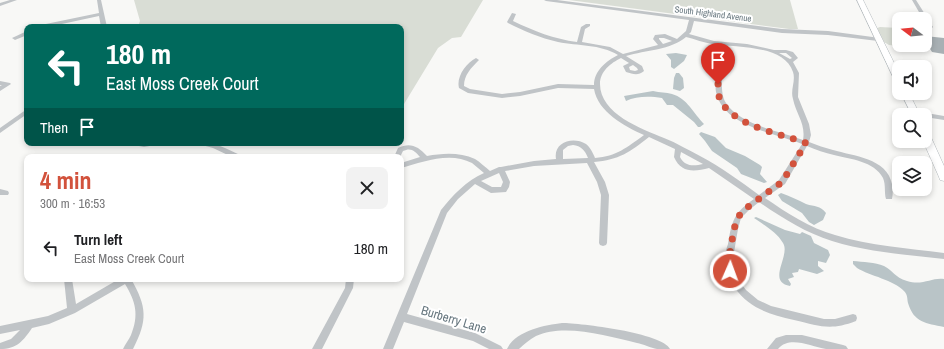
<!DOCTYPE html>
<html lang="en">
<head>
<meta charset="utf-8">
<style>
  body { margin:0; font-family:"Archivo Narrow",sans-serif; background:#f2f2f2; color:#202124; height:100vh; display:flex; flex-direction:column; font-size:15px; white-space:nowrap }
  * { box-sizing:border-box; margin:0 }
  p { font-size:13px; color:#757577 }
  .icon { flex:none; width:22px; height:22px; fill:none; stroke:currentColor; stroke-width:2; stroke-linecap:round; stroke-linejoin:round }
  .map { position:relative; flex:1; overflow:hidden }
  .side { position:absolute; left:24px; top:154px; width:380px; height:128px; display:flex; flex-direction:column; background:#fff; border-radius:8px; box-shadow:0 2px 6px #0003 }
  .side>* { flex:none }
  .banner { position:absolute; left:24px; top:24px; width:380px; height:122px; border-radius:8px; box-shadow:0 2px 6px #0003; background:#00695c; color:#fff; overflow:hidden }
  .needle { width:26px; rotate:286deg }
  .fabs { position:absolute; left:892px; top:12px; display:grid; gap:8px }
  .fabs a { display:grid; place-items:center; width:40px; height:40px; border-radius:8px; background:#fff; box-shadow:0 2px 6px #0003; font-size:20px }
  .pin { position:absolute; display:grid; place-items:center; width:34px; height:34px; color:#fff; margin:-41px -17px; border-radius:50% 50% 50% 0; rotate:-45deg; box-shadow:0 0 4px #0007 }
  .pin .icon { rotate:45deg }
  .me { position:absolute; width:44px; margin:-22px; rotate:2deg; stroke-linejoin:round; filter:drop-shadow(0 0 3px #0008) }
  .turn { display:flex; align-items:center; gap:14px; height:84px; padding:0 16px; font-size:18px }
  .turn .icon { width:52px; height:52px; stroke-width:2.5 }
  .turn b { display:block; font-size:28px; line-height:34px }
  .then { display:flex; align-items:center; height:38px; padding:0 16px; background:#0003; gap:8px; font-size:15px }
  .round { display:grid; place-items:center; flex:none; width:42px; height:42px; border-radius:8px; background:#f2f2f2 }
  .headline { display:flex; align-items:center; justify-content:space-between; height:68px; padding:0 16px }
  h1 { font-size:24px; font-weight:700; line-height:30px; color:#d2523c }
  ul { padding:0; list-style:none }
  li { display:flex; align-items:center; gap:12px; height:52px; padding:0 16px }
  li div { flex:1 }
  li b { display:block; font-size:15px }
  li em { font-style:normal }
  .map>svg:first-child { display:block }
</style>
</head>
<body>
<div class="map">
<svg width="944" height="349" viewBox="0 0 944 349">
  <rect width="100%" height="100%" fill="#f8f8f6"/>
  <g fill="#d9ddd5">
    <path d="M134,0H483L461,37L452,38L438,48L401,109V27H138L140,21Z"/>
    <path d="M569,0H790L798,29H789Z"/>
    <path d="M880,27L899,28V45H906L907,47L889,45L884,42L877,28Z"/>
  </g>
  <g fill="#b9c4c7">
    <path d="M676,53L687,55L684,61L674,69L671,67V60L666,54Z"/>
    <path d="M676,73H679L683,78L684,88L680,91L673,89L674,78Z"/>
    <path d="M653,91C660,93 666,92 672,94C687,98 694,114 704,124L700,127H698L694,122L673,105H667L662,98C650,96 636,96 626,101L624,96Z"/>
    <path d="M701,132L715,137L726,148L745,156L760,165L762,167L760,174L767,182L764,183L741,174L737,168L712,151L705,141L699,134Z"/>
    <path d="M781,193C790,196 798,200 806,204C815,207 820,205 826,213L823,220L814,225L809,222L802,213L782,201L778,195Z"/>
    <path d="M756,217L785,230L800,234L802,232L811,236L814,243L828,250L830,255L826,263L818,261V266L824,271L817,274L799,269L798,272L792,273L794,277L788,279L791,284L790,286C766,282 791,255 783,243C777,232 764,225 754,218Z"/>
    <path d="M853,261C863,262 875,262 884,266C894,271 894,277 907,281C923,286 932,277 944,279V327C926,323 914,323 908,303C907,299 908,295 904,291C894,280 870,276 857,268L853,264Z"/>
  </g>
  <path fill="#a8b0b4" d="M925,36L944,38V54L932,52L929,47H925Z"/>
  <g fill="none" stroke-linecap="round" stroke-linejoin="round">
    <defs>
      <g id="secondary">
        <path d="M857,0H863L899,73V83L895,81Z"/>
        <path d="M901,93H909L920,115H912Z"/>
        <path d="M925,132L930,135L944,166V181L940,180L939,177L923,141H925Z"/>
      </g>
    </defs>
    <use href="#secondary" stroke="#b2b8bc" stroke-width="1"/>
    <g fill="#c0c4c7" fill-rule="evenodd">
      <path d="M10,0H17L0,6V3Z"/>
      <path d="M97,0H101L107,27H101L99,16L48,27H38L41,25L99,13Z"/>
      <path d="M544,0H557L782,29L828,31L880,38L881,39L878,41L828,35L782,33L694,21L691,32L689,34L714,41L747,44L774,50H786L793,52L798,58L793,62L799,73L798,97L809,124L811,135L809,142C817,145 825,148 833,150C853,156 887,158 892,184C893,189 893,194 892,199H886C884,192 886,185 883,178C874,161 850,159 834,155C825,153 816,150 807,146L785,184L765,198C787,213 810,228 835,235C870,246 908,248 944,253V259C907,255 868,252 832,241C806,233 782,218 759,202L748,211L741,218L738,229L732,264L736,277L746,290L758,300L771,306L824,319H835L853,314L856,315L857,318L856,321C830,331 820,326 794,320C769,314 750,309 734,287C729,281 725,273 724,265C723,258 726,250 728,244C732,220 734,213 754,199L709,168C694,172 681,173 674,157L675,149L649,137C630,152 619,160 594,162L605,182L609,195L607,243L606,245L603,246L600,245L599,243L601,195L597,182L587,163L534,166L505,171L510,182L509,187L506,192L491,193L475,184L458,199L447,213L407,314L475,333L501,346L503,349H489L473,341L404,322L393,349H383L441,210C453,195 466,181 484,173C480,170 476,166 472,163C450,151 422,162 401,168V163L420,157C415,151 411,147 403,151L400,157H394L398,148C410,142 418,146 427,156C443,153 460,152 475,159C480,162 485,167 490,171L499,167H501L534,161L556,159C553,142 573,136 586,144C590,147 593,153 595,158C617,156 626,148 644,135C624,126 598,112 594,89L558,88L520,96L502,98L468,93L459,88C456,77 466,63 476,58L479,60C471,68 464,75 464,86L470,89L502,94L520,92L558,84L594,85C594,71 606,61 618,55C600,44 578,46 558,42C540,38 524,31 508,23L507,22L512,13L516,14L513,21C534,31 554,39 577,42L581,27L586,24H590V26L585,29L582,42L610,47L623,54L658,45L653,39L655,35L665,34L677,39L686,31L689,20L546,1ZM686,37C695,39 704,43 713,44C735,48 784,44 793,72C796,81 790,90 793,99C796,114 806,124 803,140C780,131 740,125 726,103C721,95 722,85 722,76L719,74L716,76C716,81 715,87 716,92C723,126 774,133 802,144L779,180L759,195C740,181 721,167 700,156C688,150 677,143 664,138C642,129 600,114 600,84C600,71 611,63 621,58L629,63L623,66L626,72C633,74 638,76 644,71L642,66L626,56C646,50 671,50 686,37ZM659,38H664L672,41L663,44L659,39ZM779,53H786L792,58L790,59ZM633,65L637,68L638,70L635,71L630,70L629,67ZM573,145C581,146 585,150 588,158L563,159V150L568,146ZM681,152L703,164C694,166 685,167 680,157ZM499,173L503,182L501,187H492L481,181Z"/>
      <path d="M912,0H916L933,27L932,28H928L925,23V19H923Z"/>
      <path d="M27,31V35L15,40L12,38Z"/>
      <path d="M0,81L10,83L11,84L0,91V86L2,85H0Z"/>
      <path d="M27,109V114L0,133V128Z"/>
      <path d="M915,111L944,116V120L925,117V115L913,114L912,113L913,112Z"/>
      <path d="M133,143H156L155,145L144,147L134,145Z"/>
      <path d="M201,143C218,143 225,148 240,155L241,157H232L213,148L202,145Z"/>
      <path d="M267,154L276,155L279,157H259L260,155Z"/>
      <path d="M0,189L8,191L9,193L8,195H0Z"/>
      <path d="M64,279H72L76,304L119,279H131C147,307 148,320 133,349H123C125,344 129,340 131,335C139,315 136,302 125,284L75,313L49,324L32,328C23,341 17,349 0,349V343L11,339L20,330L0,334V326L48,316L67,308Z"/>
      <path d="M346,279H354L353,288L322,349H312L345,288Z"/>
      <path d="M562,323C580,323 663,333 670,349C666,349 661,349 657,349C651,348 643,344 637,343C608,336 564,323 536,336C529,340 524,344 519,349H507C515,331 545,325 562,323Z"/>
      <path d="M786,335H802L843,345L846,346L848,349C840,349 833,349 826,349C811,347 790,335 778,349H767L776,338Z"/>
    </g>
    <use href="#secondary" fill="#fff" fill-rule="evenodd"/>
  </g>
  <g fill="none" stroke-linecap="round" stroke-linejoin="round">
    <path stroke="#d2523c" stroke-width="7" stroke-dasharray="0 12.6" d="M718,84C718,89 718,95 720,99C732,126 782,134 806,143L782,182L745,209L738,217L734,229L728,264L730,271"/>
  </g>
  <g text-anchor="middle" stroke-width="4" stroke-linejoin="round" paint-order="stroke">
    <g font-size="9" fill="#66767e" stroke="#fff">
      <text transform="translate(713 14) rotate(7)" y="3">South Highland Avenue</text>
    </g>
    <g font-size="13" fill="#66767e" stroke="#fff">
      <text transform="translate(454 319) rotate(17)" y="5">Burberry Lane</text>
    </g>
  </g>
</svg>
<div class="fabs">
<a><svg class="needle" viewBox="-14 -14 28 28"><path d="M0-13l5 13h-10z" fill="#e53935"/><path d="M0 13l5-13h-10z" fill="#757577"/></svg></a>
<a><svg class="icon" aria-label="sound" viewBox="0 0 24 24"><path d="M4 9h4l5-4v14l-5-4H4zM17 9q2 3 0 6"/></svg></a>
<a><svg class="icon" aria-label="search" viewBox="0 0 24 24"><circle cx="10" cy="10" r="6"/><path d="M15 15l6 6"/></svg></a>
<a><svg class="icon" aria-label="layers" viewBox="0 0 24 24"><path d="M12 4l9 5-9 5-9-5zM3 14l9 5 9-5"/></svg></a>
</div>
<div class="pin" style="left:718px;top:84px;background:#d93025"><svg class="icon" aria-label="arrive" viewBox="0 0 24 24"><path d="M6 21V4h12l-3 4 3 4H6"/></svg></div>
<svg class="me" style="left:730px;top:271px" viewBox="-20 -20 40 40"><circle r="17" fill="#d2523c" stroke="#fff" stroke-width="3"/><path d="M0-11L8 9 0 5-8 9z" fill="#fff"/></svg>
<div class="banner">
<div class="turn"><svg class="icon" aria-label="left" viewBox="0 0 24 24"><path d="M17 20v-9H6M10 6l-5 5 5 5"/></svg><div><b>180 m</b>East Moss Creek Court</div></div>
<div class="then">Then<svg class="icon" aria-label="arrive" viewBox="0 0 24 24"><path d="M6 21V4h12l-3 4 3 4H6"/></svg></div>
</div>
<section class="side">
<div class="headline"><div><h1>4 min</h1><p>300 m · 16:53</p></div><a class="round"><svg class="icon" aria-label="close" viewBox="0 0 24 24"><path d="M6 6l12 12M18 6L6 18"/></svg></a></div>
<ul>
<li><svg class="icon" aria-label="left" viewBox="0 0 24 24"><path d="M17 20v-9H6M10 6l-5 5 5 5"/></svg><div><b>Turn left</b><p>East Moss Creek Court</p></div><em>180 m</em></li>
</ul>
</section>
</div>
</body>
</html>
